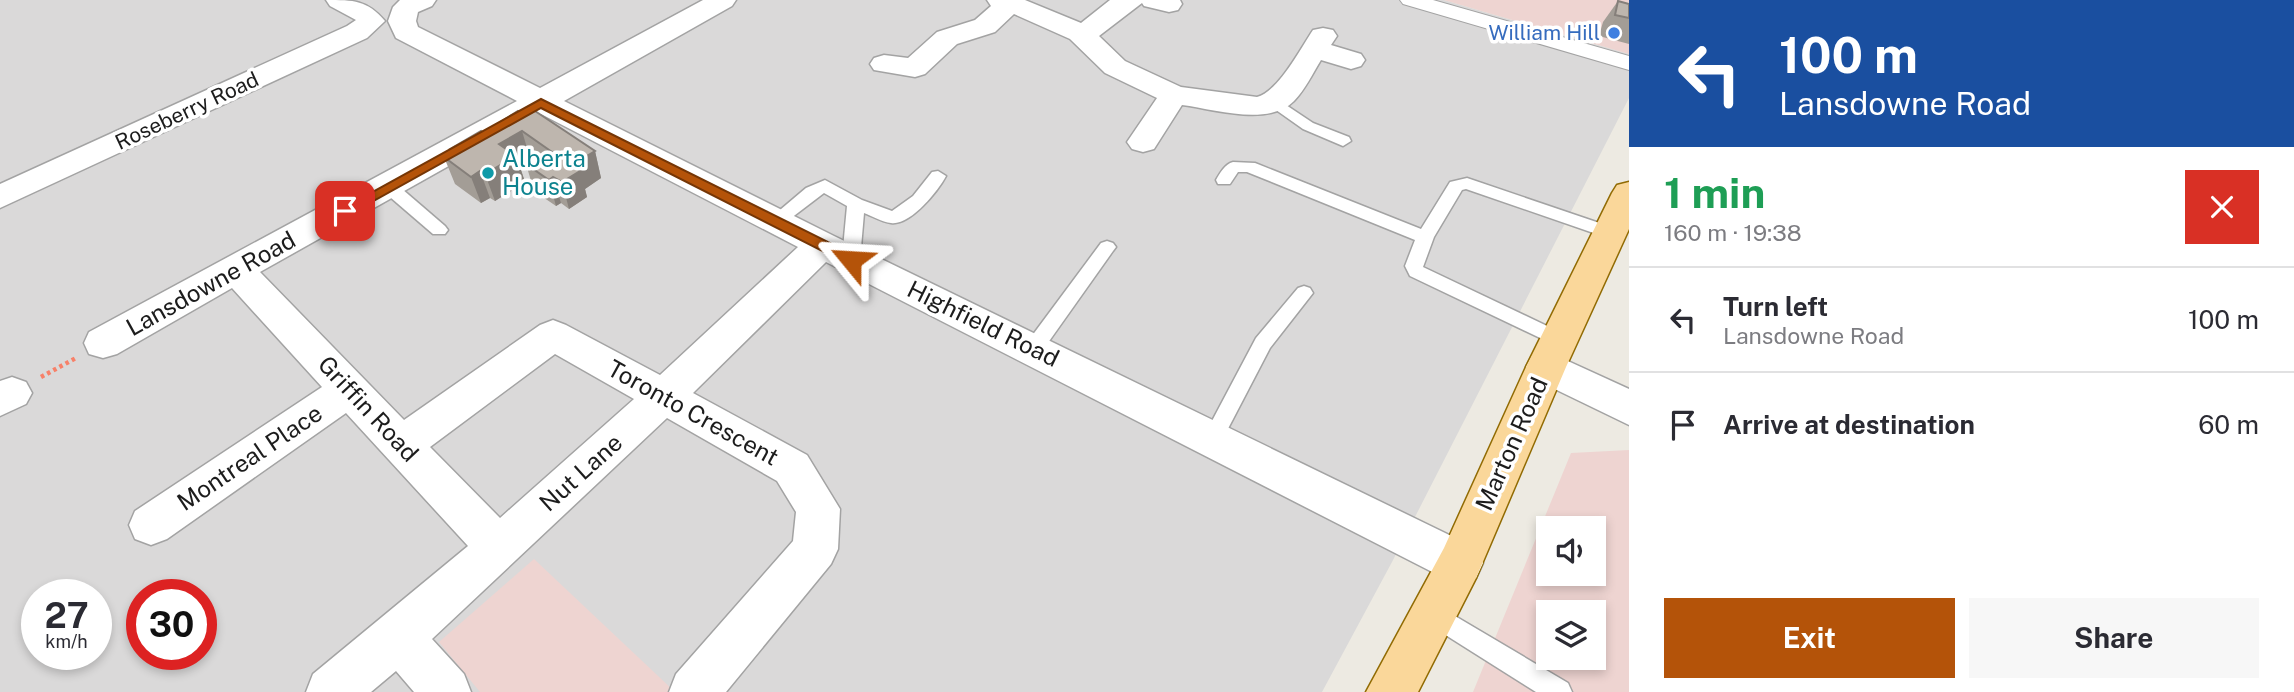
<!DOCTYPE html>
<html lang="en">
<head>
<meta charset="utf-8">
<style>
  body { margin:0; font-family:"Public Sans",sans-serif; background:#f7f7f7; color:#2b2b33; height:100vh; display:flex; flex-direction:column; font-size:26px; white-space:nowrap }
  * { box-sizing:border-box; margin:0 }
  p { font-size:23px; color:#7c7c81 }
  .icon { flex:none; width:38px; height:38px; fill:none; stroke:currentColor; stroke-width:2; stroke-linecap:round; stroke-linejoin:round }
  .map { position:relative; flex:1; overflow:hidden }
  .details { display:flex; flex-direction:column; background:#fff; width:665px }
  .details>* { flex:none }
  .guide { background:#1a4fa0; color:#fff; overflow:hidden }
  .tools { position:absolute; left:1536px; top:516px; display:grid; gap:14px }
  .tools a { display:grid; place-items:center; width:70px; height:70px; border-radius:0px; background:#fff; box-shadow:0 4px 10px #0003; font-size:35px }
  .speed { position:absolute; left:21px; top:579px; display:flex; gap:14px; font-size:35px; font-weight:700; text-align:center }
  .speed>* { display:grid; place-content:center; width:91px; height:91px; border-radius:50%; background:#fff; box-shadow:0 4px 10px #0003; line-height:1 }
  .speed small { font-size:18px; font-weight:400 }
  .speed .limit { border:10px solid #d22; background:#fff; color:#111 }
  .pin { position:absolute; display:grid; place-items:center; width:60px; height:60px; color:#fff; margin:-30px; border-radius:14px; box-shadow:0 4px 10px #0006 }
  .me { position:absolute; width:77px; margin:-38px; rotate:297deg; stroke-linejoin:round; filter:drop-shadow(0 0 5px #0008) }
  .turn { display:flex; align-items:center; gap:24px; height:147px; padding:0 35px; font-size:32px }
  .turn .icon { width:91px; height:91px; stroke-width:2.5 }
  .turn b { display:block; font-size:49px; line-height:60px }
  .round { display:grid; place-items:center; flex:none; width:74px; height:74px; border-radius:0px; background:#f7f7f7 }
  .summary { display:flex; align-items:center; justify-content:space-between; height:119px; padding:0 35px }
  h1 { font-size:42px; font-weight:700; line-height:52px; color:#1e9e55 }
  .button { display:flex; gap:14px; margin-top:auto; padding:14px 35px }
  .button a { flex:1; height:80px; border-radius:0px; background:#b45309; color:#fff; font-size:28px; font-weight:700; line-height:80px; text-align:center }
  .button a+a { background:#f7f7f7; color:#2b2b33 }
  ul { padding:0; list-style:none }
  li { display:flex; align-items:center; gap:21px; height:105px; padding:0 35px; border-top:2px solid #e1e1e2 }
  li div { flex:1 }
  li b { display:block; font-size:26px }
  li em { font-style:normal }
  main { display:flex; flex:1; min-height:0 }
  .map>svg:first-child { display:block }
</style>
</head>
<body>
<main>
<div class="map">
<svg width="1629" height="692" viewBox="0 0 1629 692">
  <rect width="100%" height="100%" fill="#edeae2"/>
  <path fill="#dad9d9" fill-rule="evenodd" d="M0,0H1444L1629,54V98L1392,562L1322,692H0ZM37,595H96V654H37ZM142,595H201V654H142Z"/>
  <g fill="#eed4d1" fill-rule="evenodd">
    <path d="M1444,0H1629V54Z"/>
    <path d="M1629,450V692H1473L1571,453ZM1549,528H1594V574H1549ZM1549,612H1594V658H1549Z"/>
    <path d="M534,559L674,691L673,692H480L439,642Z"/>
  </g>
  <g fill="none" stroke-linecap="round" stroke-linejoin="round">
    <defs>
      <g id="service">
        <path d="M1274,97L1313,123L1349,137L1351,141L1343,146L1303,129L1269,105L1266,102Z"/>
        <path d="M1233,162L1255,163L1421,229L1450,182L1467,178L1617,229L1620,233L1611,239L1466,189L1462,190L1434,237L1423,267L1566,335L1569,340L1566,345L1559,347L1410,276L1405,266L1415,240L1247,172H1238L1230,184H1218L1216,180C1220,173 1225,164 1233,162Z"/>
        <path d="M938,171L946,176C938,191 910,226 891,223C882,222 872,216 864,213L860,259L857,264H845L842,259L847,206L824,193L782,225H770L767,221L806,188L825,180L862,200L892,211L913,196L932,172Z"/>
        <path d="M389,181L395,183L445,226L448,230L445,234H433L383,191L381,187L383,183Z"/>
        <path d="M1107,241L1113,243L1116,247L1113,251L1040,354L1033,357L1026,354L1023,349L1026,344L1101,243Z"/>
        <path d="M1304,286L1310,288L1313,293L1270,348L1220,444L1213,447L1206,444L1203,438L1256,338L1298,288Z"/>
        <path d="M1433,603L1568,683L1572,692H1536L1425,622L1421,614L1425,606Z"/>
      </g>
      <path id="pedestrian" d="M1400,0H1433L1629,56V70L1403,4Z"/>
      <g id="minor">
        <path d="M326,0C354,0 367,0 385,21L367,38L0,208V184L347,26L356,20L330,6Z"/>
        <path d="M400,0H436L432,6L418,12L416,21L418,27L540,88L703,0H736L732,6L564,101L834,236L1476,548L1483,563L1476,578L1460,584L1444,578L826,262L693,393L807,455L840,509L838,549L831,564L726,692H669L676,674L793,541L796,512L777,481L667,418L432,639L464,674L471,692H414L396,671L371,692H306L313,674L468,546L346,413L167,539L151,545L135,539L129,525L135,511L322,387L232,288L117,354L103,358L89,354L84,343L89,332L517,101L396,38L388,21L393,7ZM541,114L798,247L660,375L566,325L553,320L540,325L404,420L260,272ZM555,354L634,399L500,518L430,447Z"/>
        <path d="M987,0H1025L1081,23L1110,0H1180L1182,4L1178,10L1169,12L1144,6L1142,3L1099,36L1125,61L1181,87L1257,97C1278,92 1301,48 1313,30L1323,28L1333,30L1337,36L1331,45L1361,54L1365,60L1361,66L1351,69L1321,60C1313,73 1305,90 1294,101C1268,127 1214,109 1182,105L1154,149L1143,152L1132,149L1127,142L1157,98L1105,73L1070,39L1014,14L995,32L957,44L925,74L915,77L874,70L870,64L874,58L884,55L908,58L937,32L975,20L991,6Z"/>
        <path d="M1546,351L1629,389V425L1532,378L1526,367L1532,356Z"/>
        <path d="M12,377L26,382L32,393L26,404L0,416V381Z"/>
      </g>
      <path id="primary" d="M1629,182V229L1566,367L1476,578L1418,692H1366L1444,548L1526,367L1612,193L1617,185Z"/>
    </defs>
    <use href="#service" stroke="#a3a3a3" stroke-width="3"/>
    <use href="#pedestrian" stroke="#a3a3a3" stroke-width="2"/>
    <use href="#minor" stroke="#a3a3a3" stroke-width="3"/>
    <use href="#primary" stroke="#916b03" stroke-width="3"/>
    <path stroke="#f78169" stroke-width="4.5" stroke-dasharray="3.5 3.5" stroke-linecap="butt" d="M41,377L76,358"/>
    <use href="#service" fill="#fff" fill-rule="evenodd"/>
    <use href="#pedestrian" fill="#fff" fill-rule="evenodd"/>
    <use href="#minor" fill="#fff" fill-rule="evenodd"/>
    <use href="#primary" fill="#fad79a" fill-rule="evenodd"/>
  </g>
  <g fill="#a39d96">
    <path d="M1618,1L1629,4V44L1599,36L1603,22Z"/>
    <path d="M518,111L595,151L601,178L585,189L587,197L569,209L561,203L556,206L534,191L526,164L533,160L530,158L519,164L525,182L495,201L490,198L481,203L455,184L444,157L452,153L450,149L483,133Z"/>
  </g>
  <g fill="#857f7a">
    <path d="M522,131L530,158L519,164L525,182L495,201L485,174L499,144Z"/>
    <path d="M595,151L601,178L585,189L587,197L569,209L562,182L572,165Z"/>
    <path d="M480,171L490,198L481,203L471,177Z"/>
    <path d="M553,177L561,203L556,206L549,180Z"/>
  </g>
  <g fill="#beb6ae" stroke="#857f7a" stroke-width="2">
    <path d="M1618,1L1629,4V18L1615,15Z"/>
    <path d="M532,109L595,151L572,165L580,171L562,182L553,177L549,180L526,164L545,153L548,155L552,152L522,131L499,144L516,156L485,174L480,171L471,177L444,157L454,152L450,149L481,131L483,133L518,111L523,114Z"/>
  </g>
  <path fill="#b45309" stroke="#753606" stroke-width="2" d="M541,99L856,256L859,260L851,265L846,263L541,108L350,214H340L338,211Z"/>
  <circle fill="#3f7fe0" stroke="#fff" stroke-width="2.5" cx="1614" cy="33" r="7"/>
  <circle fill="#0f9aa8" stroke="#fff" stroke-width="2.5" cx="488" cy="173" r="7"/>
  <g text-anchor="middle" stroke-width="7" stroke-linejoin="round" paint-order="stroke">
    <g font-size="21" fill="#366cbe" stroke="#fff" text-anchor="end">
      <text x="1600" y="40">William Hill</text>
    </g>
    <g font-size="21" fill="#1c1c1c" stroke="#fff">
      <text transform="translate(187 111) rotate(-25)" y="7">Roseberry Road</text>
    </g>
    <g font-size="24" fill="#0d838f" stroke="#fff" text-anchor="start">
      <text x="502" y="167">Alberta<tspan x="502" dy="28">House</tspan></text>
    </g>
    <g font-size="24" fill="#1c1c1c" stroke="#fff">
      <text transform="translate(211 284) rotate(-29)" y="8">Lansdowne Road</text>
      <text transform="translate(983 324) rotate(26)" y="8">Highfield Road</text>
      <text transform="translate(368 409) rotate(47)" y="8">Griffin Road</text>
      <text transform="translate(693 413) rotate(29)" y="8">Toronto Crescent</text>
      <text transform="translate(1512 444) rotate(-66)" y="8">Marton Road</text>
      <text transform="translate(250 458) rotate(-34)" y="8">Montreal Place</text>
      <text transform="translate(581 473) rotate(-42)" y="8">Nut Lane</text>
    </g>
  </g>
</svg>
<div class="tools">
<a><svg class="icon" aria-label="sound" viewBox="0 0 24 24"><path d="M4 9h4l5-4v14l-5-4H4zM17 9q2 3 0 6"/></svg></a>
<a><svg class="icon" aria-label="layers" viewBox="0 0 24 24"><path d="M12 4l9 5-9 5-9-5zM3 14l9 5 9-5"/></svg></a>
</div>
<div class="speed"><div>27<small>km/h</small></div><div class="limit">30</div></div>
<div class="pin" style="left:345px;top:211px;background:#d93025"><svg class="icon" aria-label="arrive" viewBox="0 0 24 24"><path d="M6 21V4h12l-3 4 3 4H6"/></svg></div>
<svg class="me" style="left:851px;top:260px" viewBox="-20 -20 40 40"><path d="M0-17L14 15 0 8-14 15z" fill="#b45309" stroke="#fff" stroke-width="4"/></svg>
</div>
<section class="details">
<div class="guide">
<div class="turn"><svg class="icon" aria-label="left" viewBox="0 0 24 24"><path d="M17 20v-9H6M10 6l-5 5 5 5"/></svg><div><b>100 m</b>Lansdowne Road</div></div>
</div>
<div class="summary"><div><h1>1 min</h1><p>160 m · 19:38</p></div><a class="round" style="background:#d93025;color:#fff"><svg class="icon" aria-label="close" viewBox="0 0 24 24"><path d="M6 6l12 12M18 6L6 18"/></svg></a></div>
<ul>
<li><svg class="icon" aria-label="left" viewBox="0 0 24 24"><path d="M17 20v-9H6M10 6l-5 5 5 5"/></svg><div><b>Turn left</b><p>Lansdowne Road</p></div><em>100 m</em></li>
<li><svg class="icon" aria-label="arrive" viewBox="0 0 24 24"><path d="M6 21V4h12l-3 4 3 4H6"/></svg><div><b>Arrive at destination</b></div><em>60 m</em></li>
</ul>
<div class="button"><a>Exit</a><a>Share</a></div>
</section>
</main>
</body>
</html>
